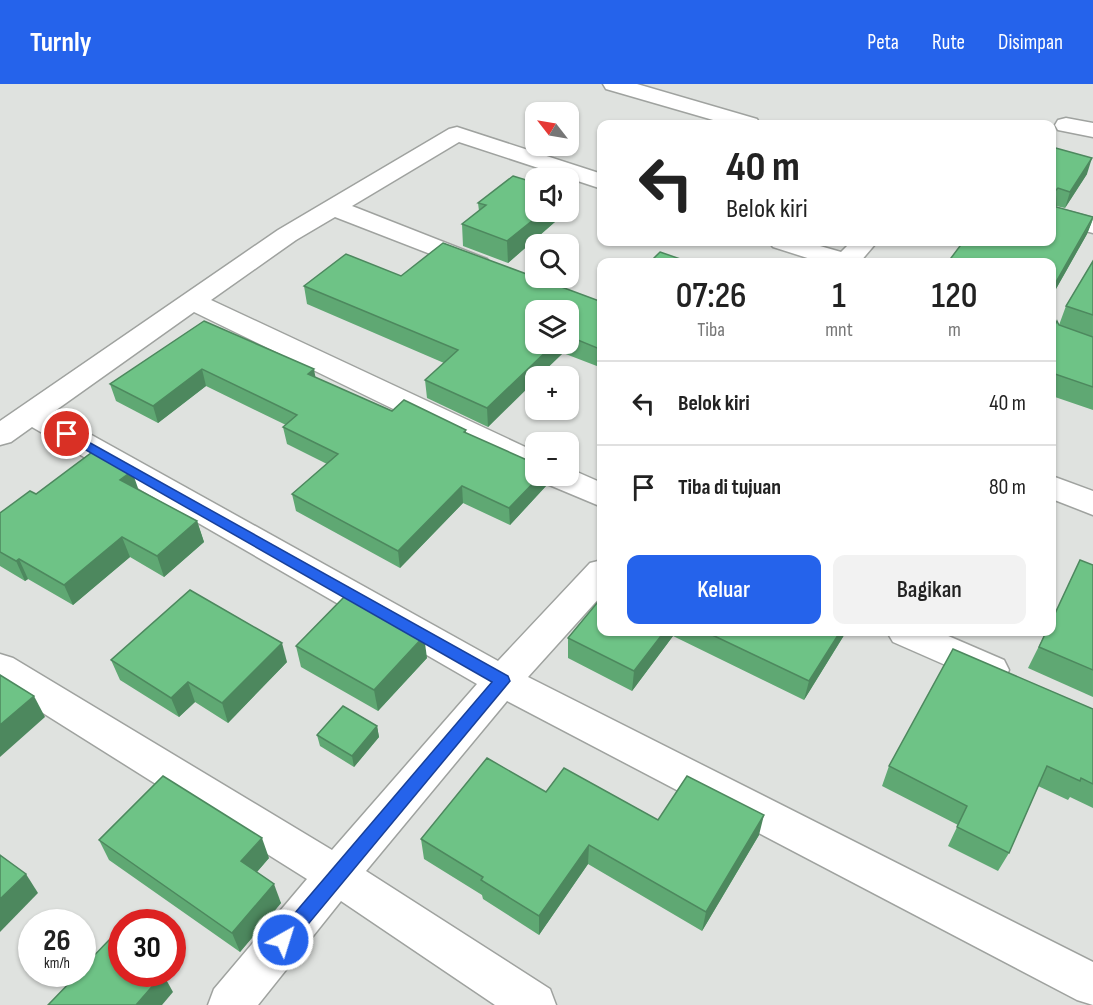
<!DOCTYPE html>
<html lang="id">
<head>
<meta charset="utf-8">
<style>
  body { margin:0; font-family:"Sofia Sans Condensed",sans-serif; background:#f2f2f2; color:#222; height:100vh; display:flex; flex-direction:column; font-size:22px; white-space:nowrap }
  * { box-sizing:border-box; margin:0 }
  p { font-size:20px; color:#767676 }
  .icon { flex:none; width:33px; height:33px; fill:none; stroke:currentColor; stroke-width:2; stroke-linecap:round; stroke-linejoin:round }
  .map { position:relative; flex:1; overflow:hidden }
  .side { position:absolute; left:597px; top:174px; width:459px; height:378px; display:flex; flex-direction:column; background:#fff; border-radius:12px; box-shadow:0 2px 4px #0004 }
  .side>* { flex:none }
  .guide { position:absolute; left:597px; top:36px; width:459px; height:126px; border-radius:12px; box-shadow:0 2px 4px #0004; background:#fff; color:#222; overflow:hidden }
  .needle { width:39px; rotate:301deg }
  .fabs { position:absolute; left:525px; top:18px; display:grid; gap:12px }
  .fabs a { display:grid; place-items:center; width:54px; height:54px; border-radius:12px; background:#fff; box-shadow:0 2px 4px #0004; font-size:30px }
  .speed { position:absolute; left:18px; top:825px; display:flex; gap:12px; font-size:30px; font-weight:700; text-align:center }
  .speed>* { display:grid; place-content:center; width:78px; height:78px; border-radius:50%; background:#fff; box-shadow:0 2px 4px #0004; line-height:1 }
  .speed small { font-size:15px; font-weight:400 }
  .speed .limit { border:9px solid #d22; background:#fff; color:#111 }
  .pin { position:absolute; display:grid; place-items:center; width:51px; height:51px; color:#fff; margin:-26px; border:3px solid #fff; border-radius:50%; box-shadow:0 2px 6px #0007 }
  .me { position:absolute; width:66px; margin:-33px; rotate:39deg; stroke-linejoin:round; filter:drop-shadow(0 0 4px #0008) }
  .turn { display:flex; align-items:center; gap:21px; height:126px; padding:0 30px; font-size:27px }
  .turn .icon { width:78px; height:78px; stroke-width:2.5 }
  .turn b { display:block; font-size:42px; line-height:51px }
  .eta { display:flex; justify-content:space-evenly; align-items:center; height:102px; text-align:center }
  .eta b { font-size:36px; font-weight:600; line-height:42px }
  .button { display:flex; gap:12px; margin-top:auto; padding:12px 30px }
  .button a { flex:1; height:69px; border-radius:12px; background:#2563eb; color:#fff; font-size:24px; font-weight:600; line-height:69px; text-align:center }
  .button a+a { background:#f2f2f2; color:#222 }
  ul { padding:0; list-style:none }
  li { display:flex; align-items:center; gap:18px; height:84px; padding:0 30px; border-top:2px solid #e0e0e0 }
  li div { flex:1 }
  li b { display:block; font-size:22px }
  li em { font-style:normal }
  header { display:flex; align-items:center; gap:36px; box-sizing:border-box; height:84px; padding:0 30px; background:#2563eb; color:#fff }
  header strong { font-size:28px }
  nav { display:flex; gap:33px; margin-inline-start:auto; font-size:21px }
  .map>svg:first-child { display:block }
</style>
</head>
<body>
<header>
<strong>Turnly</strong>
<nav><a>Peta</a><a>Rute</a><a>Disimpan</a></nav>
</header>
<div class="map">
<svg width="1093" height="921" viewBox="0 0 1093 921">
  <rect width="100%" height="100%" fill="#dfe2df"/>
  <g fill="none" stroke-linecap="round" stroke-linejoin="round">
    <defs>
      <g id="minor">
        <path d="M603,0H637L757,35L760,40H727L606,5Z"/>
        <path d="M1066,34L1093,39V53L1058,46L1055,41L1058,36Z"/>
        <path d="M457,43L602,90V105L459,58L352,122L487,175L491,180L487,185L478,188L469,185L335,133L296,156L211,216L536,368V391L525,389L194,228L52,329L498,577L590,479L602,476V511L528,593L1093,878V921L1077,916L507,617L366,787L550,905L556,921H495L341,817L258,921H208L214,905L307,795L0,602V570L13,574L332,766L477,600L32,343L11,358L0,361V337L278,146L449,45Z"/>
        <path d="M1052,123L1093,134V149L1052,138Z"/>
        <path d="M769,158H806L841,168L851,158H877L860,178H820L773,163Z"/>
        <path d="M568,384L602,399V423L547,400L542,392H568Z"/>
        <path d="M1052,392L1093,407V431L1052,415Z"/>
        <path d="M887,548H939L1004,576L1009,586L1004,596L991,601L893,558Z"/>
      </g>
    </defs>
    <use href="#minor" stroke="#9fa29f" stroke-width="3"/>
    <use href="#minor" fill="#fff" fill-rule="evenodd"/>
  </g>
  <g fill="#5fa873" fill-rule="evenodd">
    <path d="M1052,63L1087,90L1065,124L1056,122V123L1093,135L1087,150L1052,212Z"/>
    <path d="M478,119L564,130L508,179L463,162L462,140L479,127Z"/>
    <path d="M1093,177V326L1052,312V247L1059,241L1066,222Z"/>
    <path d="M401,192L602,218V284L563,269L539,292H536L488,343L427,314L425,296L444,279L307,220L304,202ZM568,226V260H536Z"/>
    <path d="M204,237L316,294L392,327L466,346V349L546,392V402L510,441L463,419L400,484L296,427L292,410L327,380L287,360L283,343L286,341L206,302L158,339L116,317L110,300Z"/>
    <path d="M138,406L197,437L204,458L164,493L130,473L73,521L28,495L25,497L0,482V429L36,410Z"/>
    <path d="M1093,481V613L1028,584L1046,548Z"/>
    <path d="M602,548H846L804,616L673,552L632,607L568,574V554Z"/>
    <path d="M296,562L427,574L378,627L301,583Z"/>
    <path d="M111,576L287,578L228,639L195,618L179,633L120,596Z"/>
    <path d="M1093,625V724L1070,713L1068,716L1038,702L1009,769L998,787L948,762L958,741L882,702L889,682Z"/>
    <path d="M377,642L379,653L354,683L320,662L317,651Z"/>
    <path d="M546,708L658,736L759,751L702,847L588,780L539,851L483,815L482,811L424,775L421,755Z"/>
    <path d="M99,756L269,774L257,788L281,819L240,868L109,776Z"/>
  </g>
  <g fill="#4d885e">
    <path d="M1092,74L1087,90L1065,124L1070,108Z"/>
    <path d="M543,128H564V130L508,179L507,157Z"/>
    <path d="M1093,135L1087,150L1052,212L1056,198Z"/>
    <path d="M554,260H563V269L539,292H536V296L488,343L487,324Z"/>
    <path d="M202,285L206,302L158,339L153,322Z"/>
    <path d="M314,285L317,302L308,290Z"/>
    <path d="M132,387L139,407L120,396Z"/>
    <path d="M540,392H546V402L510,441L509,424Z"/>
    <path d="M462,402L463,419L400,484L398,467Z"/>
    <path d="M197,437L204,458L164,493L157,472Z"/>
    <path d="M122,453L130,473L73,521L64,501Z"/>
    <path d="M19,475L28,495L25,497L16,477Z"/>
    <path d="M664,548H673V552L632,607L634,587Z"/>
    <path d="M840,548H846L804,616L809,597Z"/>
    <path d="M424,552L427,574L378,627L374,606Z"/>
    <path d="M282,559L287,578L228,639L222,619Z"/>
    <path d="M188,598L195,618L179,633L171,614Z"/>
    <path d="M34,612L45,633L0,673V641Z"/>
    <path d="M377,642L379,653L354,683L352,672Z"/>
    <path d="M764,731L759,751L702,847L706,828Z"/>
    <path d="M262,754L269,774L249,797L241,777Z"/>
    <path d="M589,761L588,780L539,851V832Z"/>
    <path d="M26,790L38,809L0,848V815Z"/>
    <path d="M274,800L281,819L240,868L232,849Z"/>
    <path d="M163,890L173,908L162,921H136Z"/>
  </g>
  <g fill="#6ec386" stroke="#4d885e" stroke-width="1.5">
    <path d="M1052,63L1092,74L1070,108L1058,104L1055,107L1056,123L1093,133L1056,198L1052,197V178H948L963,158H1052Z"/>
    <path d="M513,92L536,99V128H543L507,157L462,140L486,121L478,119Z"/>
    <path d="M443,159L602,218V266L568,252V226H536V260H554L487,324L425,296L458,266L304,202L346,170L401,192Z"/>
    <path d="M660,168L689,178H650Z"/>
    <path d="M1093,177V231L1066,222Z"/>
    <path d="M204,237L314,285L308,290L392,327L404,316L466,346L464,348L536,380V392H540L509,424L462,402L398,467L292,410L338,370L283,343L297,331L202,285L153,322L110,300Z"/>
    <path d="M1057,237L1059,241L1093,253V303L1052,289V247Z"/>
    <path d="M95,366L132,387L120,396L197,437L157,472L122,453L64,501L19,475L16,477L0,468V429L30,407L36,410Z"/>
    <path d="M1080,476L1093,481V586L1039,563L1046,548H1052V536Z"/>
    <path d="M190,506L282,559L222,619L188,598L171,614L111,576Z"/>
    <path d="M348,509L424,552L374,606L296,562Z"/>
    <path d="M602,513V548H664L634,587L568,554Z"/>
    <path d="M706,548H840L809,597Z"/>
    <path d="M953,565L1093,625V700L1081,694L1080,697L1047,682L1009,769L957,743L967,722L889,682Z"/>
    <path d="M0,591L34,612L0,641Z"/>
    <path d="M343,622L377,642L352,672L317,651Z"/>
    <path d="M487,674L546,708L564,684L658,736L687,692L764,731L706,828L589,761L539,832L481,796L483,793L421,755Z"/>
    <path d="M163,692L262,754L241,777L274,800L232,849L99,756Z"/>
    <path d="M0,771L26,790L0,815Z"/>
    <path d="M112,853L122,860V890H163L136,921H48L78,890H82V884Z"/>
  </g>
  <path fill="#2563eb" stroke="#184099" stroke-width="1.5" d="M67,346L508,592L510,597L290,862L283,865L277,862L274,856L277,850L492,598L63,353L61,350L63,347Z"/>
</svg>
<div class="fabs">
<a><svg class="needle" viewBox="-14 -14 28 28"><path d="M0-13l5 13h-10z" fill="#e53935"/><path d="M0 13l5-13h-10z" fill="#767676"/></svg></a>
<a><svg class="icon" aria-label="sound" viewBox="0 0 24 24"><path d="M4 9h4l5-4v14l-5-4H4zM17 9q2 3 0 6"/></svg></a>
<a><svg class="icon" aria-label="search" viewBox="0 0 24 24"><circle cx="10" cy="10" r="6"/><path d="M15 15l6 6"/></svg></a>
<a><svg class="icon" aria-label="layers" viewBox="0 0 24 24"><path d="M12 4l9 5-9 5-9-5zM3 14l9 5 9-5"/></svg></a>
<a>+</a>
<a>−</a>
</div>
<div class="speed"><div>26<small>km/h</small></div><div class="limit">30</div></div>
<div class="pin" style="left:67px;top:350px;background:#d93025"><svg class="icon" aria-label="arrive" viewBox="0 0 24 24"><path d="M6 21V4h12l-3 4 3 4H6"/></svg></div>
<svg class="me" style="left:283px;top:856px" viewBox="-20 -20 40 40"><circle r="17" fill="#2563eb" stroke="#fff" stroke-width="3"/><path d="M0-11L8 9 0 5-8 9z" fill="#fff"/></svg>
<div class="guide">
<div class="turn"><svg class="icon" aria-label="left" viewBox="0 0 24 24"><path d="M17 20v-9H6M10 6l-5 5 5 5"/></svg><div><b>40 m</b>Belok kiri</div></div>
</div>
<section class="side">
<div class="eta">
<div><b>07:26</b><p>Tiba</p></div>
<div><b>1</b><p>mnt</p></div>
<div><b>120</b><p>m</p></div>
</div>
<ul>
<li><svg class="icon" aria-label="left" viewBox="0 0 24 24"><path d="M17 20v-9H6M10 6l-5 5 5 5"/></svg><div><b>Belok kiri</b></div><em>40 m</em></li>
<li><svg class="icon" aria-label="arrive" viewBox="0 0 24 24"><path d="M6 21V4h12l-3 4 3 4H6"/></svg><div><b>Tiba di tujuan</b></div><em>80 m</em></li>
</ul>
<div class="button"><a>Keluar</a><a>Bagikan</a></div>
</section>
</div>
</body>
</html>
